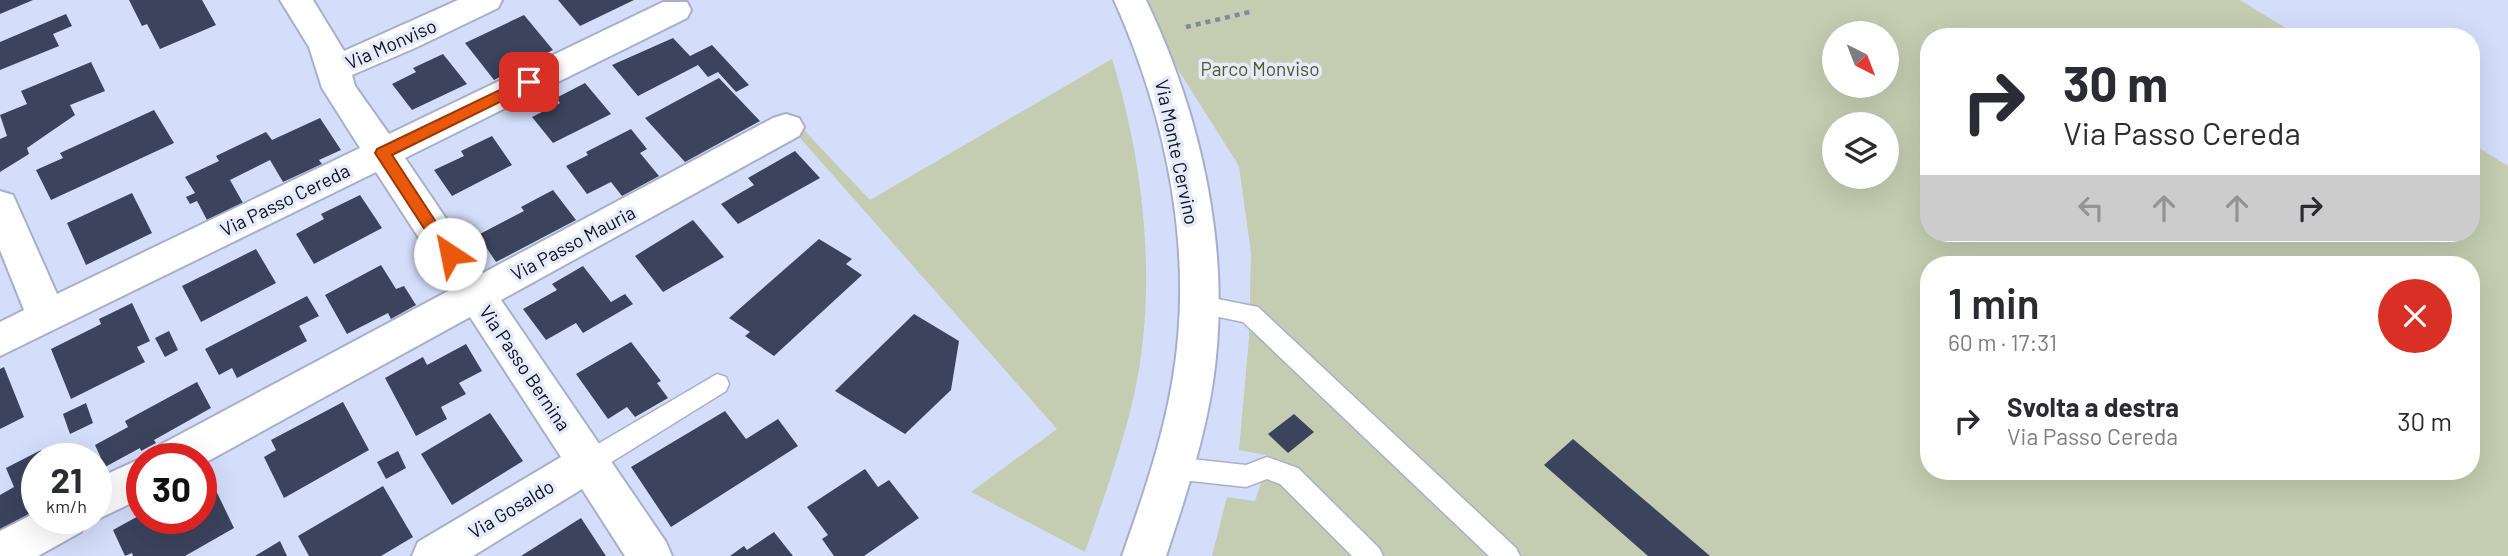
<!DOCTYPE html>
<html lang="it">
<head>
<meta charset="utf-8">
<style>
  body { margin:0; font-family:Barlow,sans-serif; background:#f2f2f3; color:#2b2b33; height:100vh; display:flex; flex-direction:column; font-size:26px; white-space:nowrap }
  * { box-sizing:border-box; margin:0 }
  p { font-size:23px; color:#7c7c81 }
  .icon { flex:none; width:38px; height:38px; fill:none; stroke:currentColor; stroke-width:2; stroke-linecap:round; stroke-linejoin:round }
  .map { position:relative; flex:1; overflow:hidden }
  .sheet { position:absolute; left:1920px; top:256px; width:560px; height:224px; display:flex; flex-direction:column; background:#fff; border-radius:28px; box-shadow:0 7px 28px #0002 }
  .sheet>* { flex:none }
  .guide { position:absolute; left:1920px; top:28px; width:560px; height:214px; border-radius:28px; box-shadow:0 7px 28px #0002; background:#fff; color:#2b2b33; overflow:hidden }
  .needle { width:46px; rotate:138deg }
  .controls { position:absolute; left:1822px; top:21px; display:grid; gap:14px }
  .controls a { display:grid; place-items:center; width:77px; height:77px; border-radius:50%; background:#fff; box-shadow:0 7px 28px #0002; font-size:35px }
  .speed { position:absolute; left:21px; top:443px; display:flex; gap:14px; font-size:35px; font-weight:700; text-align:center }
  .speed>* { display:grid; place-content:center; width:91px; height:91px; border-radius:50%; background:#fff; box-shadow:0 7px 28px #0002; line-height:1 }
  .speed small { font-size:18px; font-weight:400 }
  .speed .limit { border:10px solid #d22; background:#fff; color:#111 }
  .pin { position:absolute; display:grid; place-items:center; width:60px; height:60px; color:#fff; margin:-30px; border-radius:14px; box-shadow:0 4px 10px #0006 }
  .me { position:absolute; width:77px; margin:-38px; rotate:326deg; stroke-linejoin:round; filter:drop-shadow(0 0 5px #0008) }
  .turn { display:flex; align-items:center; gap:24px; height:147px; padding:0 28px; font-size:32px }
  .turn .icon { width:91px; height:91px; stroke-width:2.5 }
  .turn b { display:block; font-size:49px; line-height:60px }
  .lanes { display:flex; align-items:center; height:66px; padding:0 28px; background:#0003; justify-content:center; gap:35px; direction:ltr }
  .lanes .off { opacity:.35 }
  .round { display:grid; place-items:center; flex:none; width:74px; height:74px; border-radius:37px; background:#f2f2f3 }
  .headline { display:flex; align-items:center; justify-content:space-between; height:119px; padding:0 28px }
  h1 { font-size:42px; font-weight:600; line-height:52px }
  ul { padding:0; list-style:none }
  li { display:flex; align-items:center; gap:21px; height:91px; padding:0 28px }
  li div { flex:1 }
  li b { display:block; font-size:26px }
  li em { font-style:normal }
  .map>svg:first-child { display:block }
</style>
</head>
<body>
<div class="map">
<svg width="2508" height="556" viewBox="0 0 2508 556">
  <rect width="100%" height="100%" fill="#d4ddfa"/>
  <g fill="#c4cdb1" fill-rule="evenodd">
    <path d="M1134,0H2240L2300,37H1928V233H2471V143L2508,166V556H1212L1227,497L1255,501L1270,456L1239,450L1249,338L1251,253L1239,166ZM1834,33H1886V86H1834ZM1834,124H1886V177H1834ZM1928,264H2471V471H1928Z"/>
    <path d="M1112,59C1144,162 1158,288 1134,395C1122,448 1103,500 1085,552L971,492L1057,429L793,130L800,126L870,200Z"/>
  </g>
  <g fill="#3b435d">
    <path d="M0,0H33L0,14Z"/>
    <path d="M129,0H202L216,25L160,49L147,24L142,26Z"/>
    <path d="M558,0H634L580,26Z"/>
    <path d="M66,14L72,26L53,34L59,46L0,70V42Z"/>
    <path d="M524,15L553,50L494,80L465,43Z"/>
    <path d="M673,38L690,56L712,45L749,85L736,92L718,72L708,77L698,65L638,96L612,65Z"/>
    <path d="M443,54L467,84L412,110L392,84L416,72L413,68Z"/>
    <path d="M91,62L105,91L70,105L75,115L27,148L29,154L0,172V139L7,136L0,115L27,104L21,91Z"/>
    <path d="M719,78L760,121L685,162L645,118Z"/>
    <path d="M585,83L611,114L553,143L532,117L560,103L556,98Z"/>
    <path d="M154,110L174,143L51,200L36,170L63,158L60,153Z"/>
    <path d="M320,118L341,150L319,160L322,164L283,182L270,160L230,180L243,203L207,220L197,201L190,204L186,197L195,193L185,177L219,161L216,156L266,132L272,140Z"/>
    <path d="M631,129L647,149L640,153L659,176L622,196L611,182L587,194L566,166L588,155L586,152Z"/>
    <path d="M492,136L512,165L452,196L434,170L464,156L461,151Z"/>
    <path d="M795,151L820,178L738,224L721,204L754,185L748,178Z"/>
    <path d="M553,190L576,220L496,262L478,235L524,211L521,207Z"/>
    <path d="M132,193L152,233L86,265L67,223Z"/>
    <path d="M360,195L382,228L314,264L296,234L324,219L321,214Z"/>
    <path d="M693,220L724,257L663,292L635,256Z"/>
    <path d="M819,239L852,259L846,264L862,275L774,356L745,336L750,332L729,318Z"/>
    <path d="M256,249L276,283L201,322L182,286Z"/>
    <path d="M381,265L396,289L404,286L416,305L391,319L388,313L347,334L325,295Z"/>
    <path d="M583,266L611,302L625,294L633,304L583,333L576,323L546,340L523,309L557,290L552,284Z"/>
    <path d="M307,296L319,316L299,326L307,341L237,378L232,368L219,375L205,349Z"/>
    <path d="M132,303L150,341L137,347L145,362L71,399L51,349L101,324L99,319Z"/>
    <path d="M914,314L959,341L951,390L905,434L835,391Z"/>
    <path d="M169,331L178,350L165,357L155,338Z"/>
    <path d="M631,342L661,381L657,383L668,398L635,417L627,407L608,419L576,374Z"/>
    <path d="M466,344L482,371L459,383L466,394L441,407L447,419L416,436L385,378L423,357L427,365Z"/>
    <path d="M4,367L24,417L0,429V369Z"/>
    <path d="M197,382L211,408L154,440L156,443L141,451L140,448L105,467L95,445L128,427L125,421Z"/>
    <path d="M343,402L369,450L284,498L264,457L276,450L271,440Z"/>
    <path d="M86,403L93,423L70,434L63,414Z"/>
    <path d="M725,411L746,439L778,419L798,446L671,527L631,467Z"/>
    <path d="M490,413L523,461L452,505L421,454Z"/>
    <path d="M1294,414L1314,432L1288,453L1268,434Z"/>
    <path d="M1573,439L1710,556H1648L1544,465Z"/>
    <path d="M41,450L45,458H37V510L0,530V495L14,487L6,468Z"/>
    <path d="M398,451L406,468L386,479L377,462Z"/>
    <path d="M865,469L878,487L889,480L919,518L864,556H834L822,539L828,535L807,507Z"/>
    <path d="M209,476L234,528L185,556H133L132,553L125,556L113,530L142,514V518H201V480Z"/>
    <path d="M383,486L413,537L381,556H309L298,536Z"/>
    <path d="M581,518L606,556H521Z"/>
    <path d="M774,532L793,556H730L744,546L747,550Z"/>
    <path d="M280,541L287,556H255Z"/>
  </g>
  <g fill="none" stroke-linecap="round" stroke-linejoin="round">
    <defs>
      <g id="lane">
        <path d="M1198,295L1258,307L1516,548L1520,556H1489L1243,322L1190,311L1186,304L1190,297Z"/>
        <path d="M717,374L726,377L729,384L726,391L597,471L588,474L579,471L575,463L579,455Z"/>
        <path d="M1173,457L1246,465L1267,457L1298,468L1379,548L1383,556H1352L1280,484L1267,479L1246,487L1173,479L1164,476L1160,468L1164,460Z"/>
      </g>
      <g id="street">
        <path d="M280,0H313L344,51L458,0H502L498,8L415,48L352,75L355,86L389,134L663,2H687L691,10L687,18L405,158L483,273L773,118L786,114L799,118L804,127L799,136L501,300L666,542L672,556H625L582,489L473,556H412L418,542L561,457L470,317L201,465V458H154L160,445L452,289L376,172L0,356V322L24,310L0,250V191L13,195L57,294L360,148L322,88L309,47Z"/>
        <path d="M1114,0H1146C1202,117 1232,252 1213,382C1204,441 1185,499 1166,556H1122C1142,499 1162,442 1172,383C1195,254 1167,118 1114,0Z"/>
        <path d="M142,458V498L96,520L90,518H96V479Z"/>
        <path d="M37,512V518H88L81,532L38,556H0V531Z"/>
      </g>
    </defs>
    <use href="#lane" stroke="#a7b0cb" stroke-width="3"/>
    <use href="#street" stroke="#a7b0cb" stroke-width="4"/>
    <path stroke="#82889d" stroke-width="4.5" stroke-dasharray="5 5" stroke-linecap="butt" d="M1186,27L1254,11"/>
    <use href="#lane" fill="#fff" fill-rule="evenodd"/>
    <use href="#street" fill="#fff" fill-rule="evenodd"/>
  </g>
  <path fill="#ea580c" stroke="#983908" stroke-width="2" d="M529,76L536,82L534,85L392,155L457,254L455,259H444L375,153L377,149Z"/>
  <g text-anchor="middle" stroke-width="7" stroke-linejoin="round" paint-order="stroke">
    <g font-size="19" fill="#0c0f18" stroke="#e5ebfc">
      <text transform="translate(391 44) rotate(-24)" y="7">Via Monviso</text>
      <text transform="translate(1177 152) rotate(78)" y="7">Via Monte Cervino</text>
      <text transform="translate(285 200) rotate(-26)" y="7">Via Passo Cereda</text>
      <text transform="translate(573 243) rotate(-28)" y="7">Via Passo Mauria</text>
      <text transform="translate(525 368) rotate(56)" y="7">Via Passo Bernina</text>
      <text transform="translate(511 509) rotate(-31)" y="7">Via Gosaldo</text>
    </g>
    <g font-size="19" fill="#4d5926" stroke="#e5ebfc">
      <text x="1260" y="76">Parco Monviso</text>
    </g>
  </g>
</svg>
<div class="controls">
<a><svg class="needle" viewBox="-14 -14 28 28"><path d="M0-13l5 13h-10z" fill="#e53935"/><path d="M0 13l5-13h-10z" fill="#7c7c81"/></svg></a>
<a><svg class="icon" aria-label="layers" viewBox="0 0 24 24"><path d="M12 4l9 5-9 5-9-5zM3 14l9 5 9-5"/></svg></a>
</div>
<div class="speed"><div>21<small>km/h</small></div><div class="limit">30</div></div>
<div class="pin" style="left:529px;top:82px;background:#d93025"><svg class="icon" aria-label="arrive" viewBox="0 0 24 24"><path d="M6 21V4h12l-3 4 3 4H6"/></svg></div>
<svg class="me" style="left:450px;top:254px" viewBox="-20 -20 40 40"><circle r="19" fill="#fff"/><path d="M0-13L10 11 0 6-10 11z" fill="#ea580c"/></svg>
<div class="guide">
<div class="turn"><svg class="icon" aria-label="right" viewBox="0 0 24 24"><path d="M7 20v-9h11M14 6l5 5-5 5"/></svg><div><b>30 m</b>Via Passo Cereda</div></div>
<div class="lanes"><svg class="icon off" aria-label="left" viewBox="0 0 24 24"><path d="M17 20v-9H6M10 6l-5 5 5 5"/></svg><svg class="icon off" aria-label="ahead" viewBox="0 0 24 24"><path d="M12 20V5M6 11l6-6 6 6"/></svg><svg class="icon off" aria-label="ahead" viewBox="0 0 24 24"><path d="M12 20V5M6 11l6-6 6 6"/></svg><svg class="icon" aria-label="right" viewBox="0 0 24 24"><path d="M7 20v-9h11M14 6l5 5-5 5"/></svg></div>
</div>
<section class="sheet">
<div class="headline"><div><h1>1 min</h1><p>60 m · 17:31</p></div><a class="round" style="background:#d93025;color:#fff"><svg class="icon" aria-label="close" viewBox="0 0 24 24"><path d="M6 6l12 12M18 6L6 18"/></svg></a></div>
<ul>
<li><svg class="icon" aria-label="right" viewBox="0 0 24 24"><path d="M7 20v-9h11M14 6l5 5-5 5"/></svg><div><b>Svolta a destra</b><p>Via Passo Cereda</p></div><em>30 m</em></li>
</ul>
</section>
</div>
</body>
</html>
